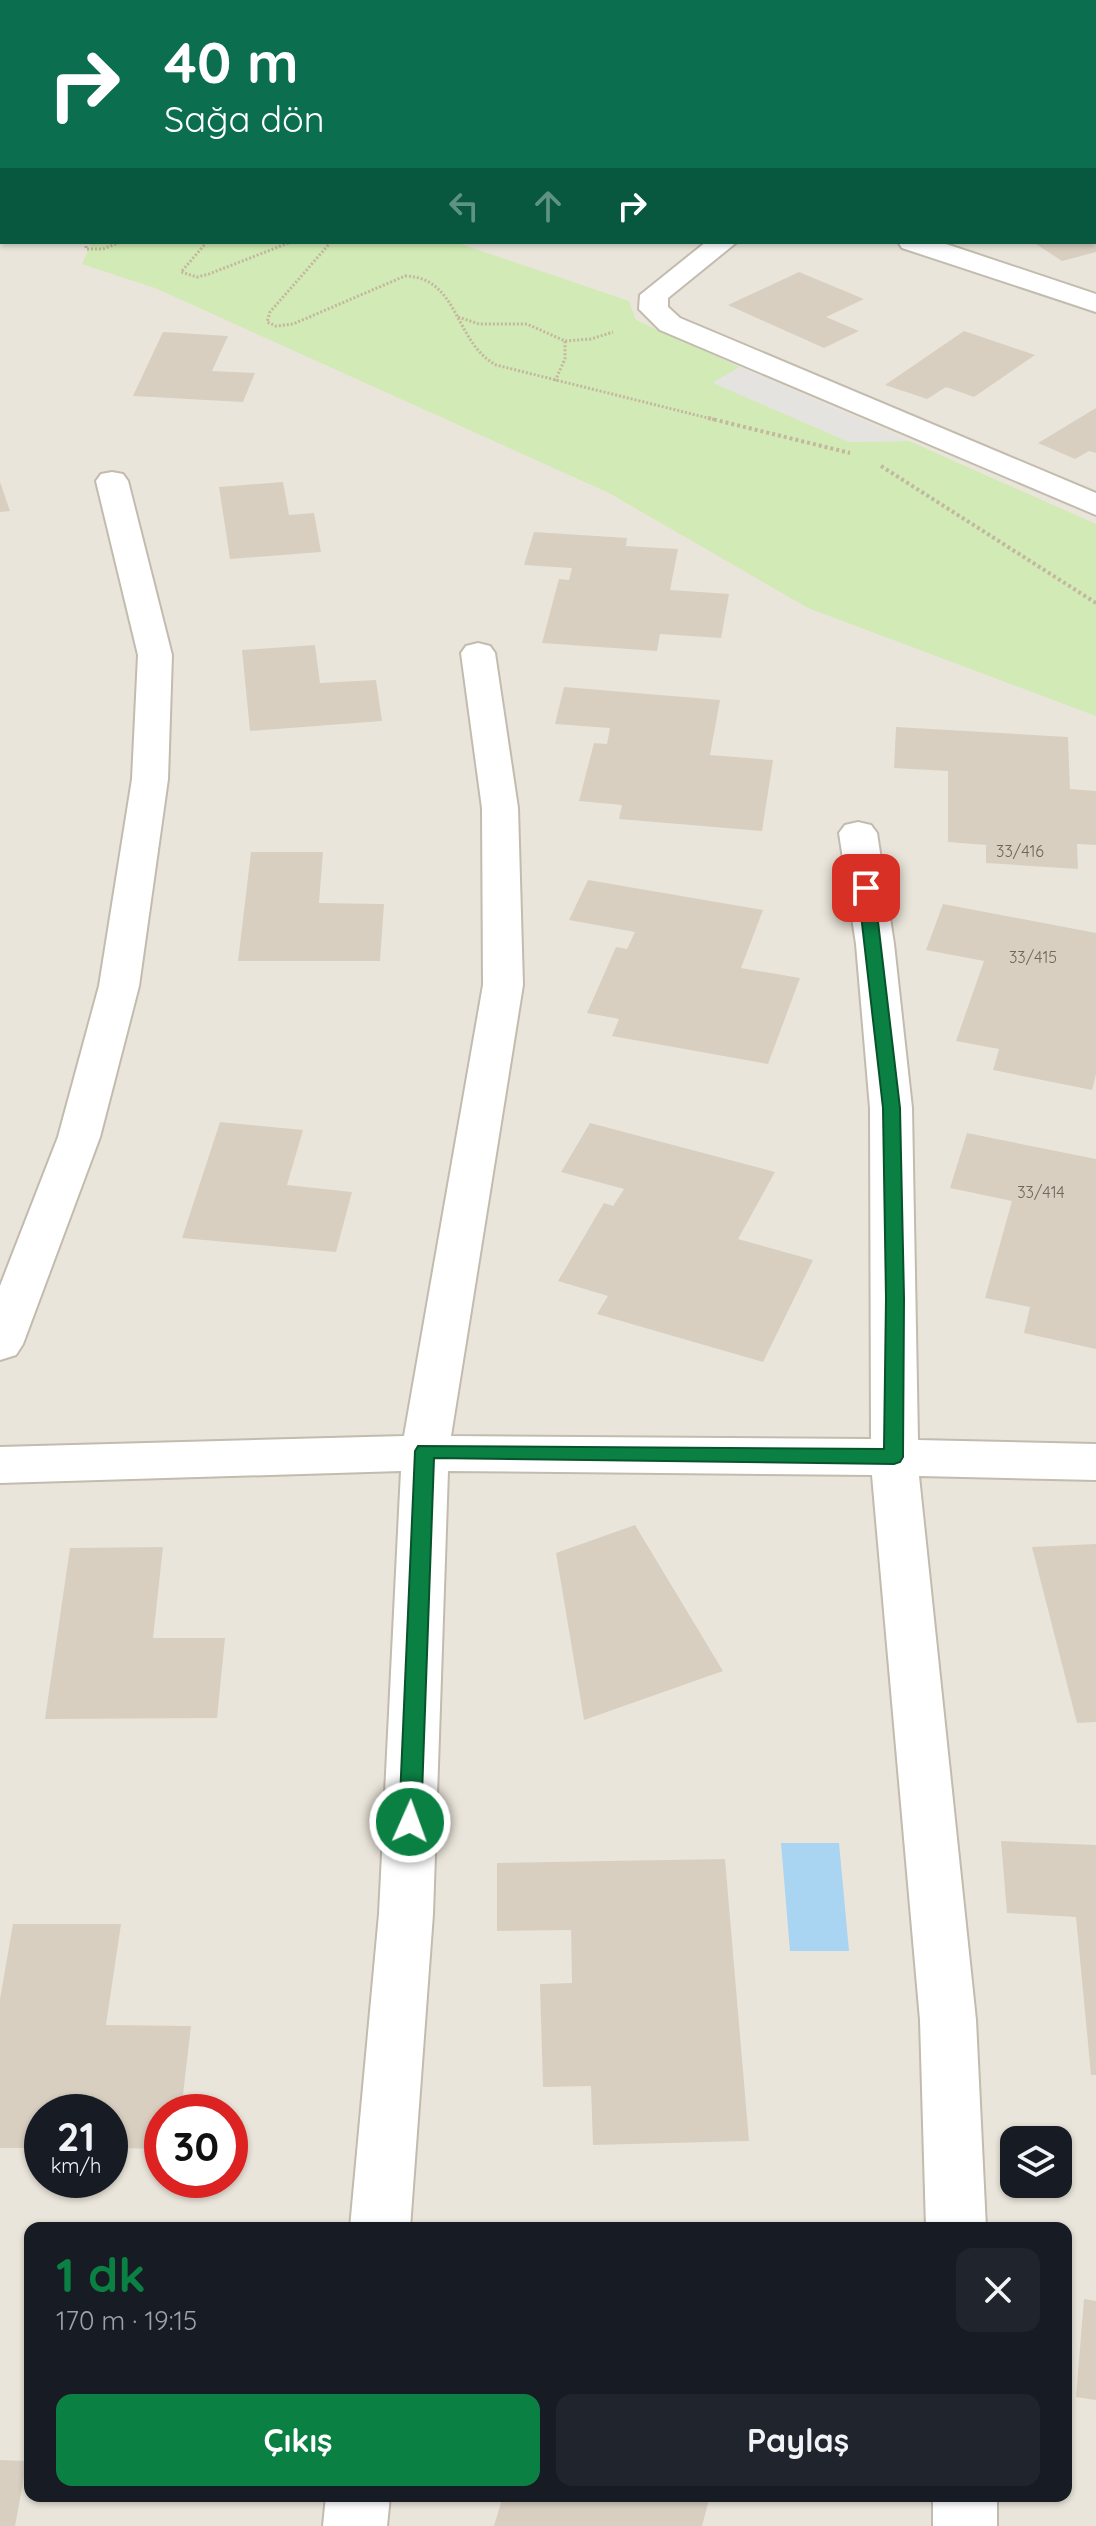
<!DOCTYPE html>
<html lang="tr">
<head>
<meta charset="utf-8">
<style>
  body { margin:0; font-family:Quicksand,sans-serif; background:#20242c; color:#f1f3f6; height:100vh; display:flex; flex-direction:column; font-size:30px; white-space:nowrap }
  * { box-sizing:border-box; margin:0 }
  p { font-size:26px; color:#9ea1a6 }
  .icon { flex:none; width:44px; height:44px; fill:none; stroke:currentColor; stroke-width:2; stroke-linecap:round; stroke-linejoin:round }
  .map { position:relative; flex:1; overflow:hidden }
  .side { position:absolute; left:24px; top:2222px; width:1048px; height:280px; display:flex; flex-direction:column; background:#171b24; border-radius:16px; box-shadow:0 2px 6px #0004 }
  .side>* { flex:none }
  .banner { position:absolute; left:0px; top:0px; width:1096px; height:244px; box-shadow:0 2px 6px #0004; background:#0b6e4f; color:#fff; overflow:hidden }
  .tools { position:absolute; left:1000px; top:2126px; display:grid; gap:16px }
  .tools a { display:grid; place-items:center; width:72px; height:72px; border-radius:16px; background:#171b24; box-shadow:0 2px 6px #0004; font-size:40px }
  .speed { position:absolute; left:24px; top:2094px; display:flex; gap:16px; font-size:40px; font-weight:700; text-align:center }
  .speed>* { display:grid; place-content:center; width:104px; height:104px; border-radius:50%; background:#171b24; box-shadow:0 2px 6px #0004; line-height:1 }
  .speed small { font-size:20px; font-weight:400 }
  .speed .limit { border:12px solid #d22; background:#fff; color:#111 }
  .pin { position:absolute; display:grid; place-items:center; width:68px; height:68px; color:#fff; margin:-34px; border-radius:16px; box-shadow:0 4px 12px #0006 }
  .me { position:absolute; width:88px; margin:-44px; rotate:2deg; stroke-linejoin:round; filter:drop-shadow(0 0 6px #0008) }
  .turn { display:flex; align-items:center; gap:28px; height:168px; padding:0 32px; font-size:36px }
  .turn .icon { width:104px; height:104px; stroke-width:2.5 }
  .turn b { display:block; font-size:56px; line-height:68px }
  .lanes { display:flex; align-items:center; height:76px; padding:0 32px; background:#0003; justify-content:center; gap:40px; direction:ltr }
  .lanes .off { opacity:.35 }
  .round { display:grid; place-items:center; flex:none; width:84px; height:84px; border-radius:16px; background:#20242c }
  .headline { display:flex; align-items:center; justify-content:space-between; height:136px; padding:0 32px }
  h1 { font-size:48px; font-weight:800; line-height:60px; color:#0b8043 }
  .action { display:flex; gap:16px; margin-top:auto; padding:16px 32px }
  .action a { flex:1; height:92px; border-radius:16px; background:#0b8043; color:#fff; font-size:32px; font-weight:800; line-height:92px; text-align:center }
  .action a+a { background:#20242c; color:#f1f3f6 }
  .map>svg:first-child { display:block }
</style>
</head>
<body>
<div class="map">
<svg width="1096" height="2526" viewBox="0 0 1096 2526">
  <rect width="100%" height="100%" fill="#f6f3ec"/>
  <path fill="#eae5da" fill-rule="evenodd" d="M0,0H1096V2526H0ZM2,2H1094V242H2ZM42,2112H110V2180H42ZM162,2112H230V2180H162ZM1014,2140H1058V2184H1014ZM30,2228H1066V2496H30Z"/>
  <path fill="#d2eab5" d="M92,242H455L629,301L636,320L740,367L714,382L849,442L909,441L1096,524V716L808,608L609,493L155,288L82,264Z"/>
  <path fill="#e5e3e0" d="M740,367L909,441L849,442L713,383Z"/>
  <path fill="#a9d4f2" d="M781,1843H839L849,1951H790Z"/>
  <g fill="#d8cfc1">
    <path d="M1033,242H1096V252L1062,261Z"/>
    <path d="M799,272L864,299L826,317L859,331L824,348L728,305Z"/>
    <path d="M964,331L1035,355L974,397L946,387L927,399L885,385Z"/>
    <path d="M163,332L228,336L212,371L255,373L243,402L133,396Z"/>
    <path d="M1096,408V453L1089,451L1075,459L1038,443Z"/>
    <path d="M0,482L10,511L0,512Z"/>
    <path d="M283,482L289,515L314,513L321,552L230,559L219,487Z"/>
    <path d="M534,532L627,538L626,546L678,549L670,590L729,594L721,638L660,634L657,651L542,643L559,579L569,580L572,568L524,565Z"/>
    <path d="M315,645L320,683L376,680L382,721L250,731L242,650Z"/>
    <path d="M564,687L720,700L710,755L773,760L762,831L619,819L622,805L579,801L594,743L607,744L610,728L555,724Z"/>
    <path d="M896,727L1068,737L1070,789L1096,791V845L1077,844L1078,869L986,863V845L948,842V771L894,768Z"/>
    <path d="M251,852H323L319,903L384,904L380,961H238Z"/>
    <path d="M588,880L763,910L741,968L800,978L768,1064L612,1036L619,1019L587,1013L616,947L627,949L635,932L569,920Z"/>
    <path d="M943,904L1096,933V1074L1092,1090L993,1070L999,1049L956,1041L984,961L926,950Z"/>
    <path d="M220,1122L303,1130L287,1185L352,1192L336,1252L182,1238Z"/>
    <path d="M590,1123L775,1172L738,1239L813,1260L763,1362L597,1314L608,1296L558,1281L604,1203L613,1206L624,1189L561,1172Z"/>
    <path d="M967,1133L1096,1159V1349L1024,1333L1030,1307L985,1298L1012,1201L950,1188Z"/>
    <path d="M635,1525L723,1671L584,1720L556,1553Z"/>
    <path d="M1096,1544V1722L1077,1723L1032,1547Z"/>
    <path d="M163,1547L153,1638H225L217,1718L45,1719L70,1548Z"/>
    <path d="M1001,1841L1096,1845V2075H1091L1076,1917L1007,1913Z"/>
    <path d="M725,1859L749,2141L593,2145L591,2086L543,2087L540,1984L572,1983L571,1930L497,1931V1863Z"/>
    <path d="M13,1924H121L106,2025L191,2026L181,2112H162V2149L110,2148V2112H42V2148H0V1999Z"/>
    <path d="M1084,2299L1096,2301V2400L1076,2397Z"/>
    <path d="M0,2460L27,2461L15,2526H0Z"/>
    <path d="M503,2496H710L702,2526H494Z"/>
  </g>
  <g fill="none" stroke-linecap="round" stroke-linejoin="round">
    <defs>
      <g id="minor">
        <path d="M215,0H239L240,2H216Z"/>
        <path d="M519,0H543L544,2H520Z"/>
        <path d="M802,0H826L827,2H803Z"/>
        <rect x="1094" y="4" width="2" height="23"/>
        <rect x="1094" y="90" width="2" height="16"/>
        <path d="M706,242H737L668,298V307L680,318L1096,493V515L660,330L639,309L640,295Z"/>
        <path d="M898,242H940L1096,294V312L902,248Z"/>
        <path d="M112,472L123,474L128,481L172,655L168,779L139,986L100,1137L23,1344L16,1355L0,1360V1286L58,1137L99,986L132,779L138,655L96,481L101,474Z"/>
        <path d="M478,643L490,646L495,653L518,808L523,985L451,1436L871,1439L870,1108L856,944L839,833L845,825L858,822L871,825L877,833L894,944L912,1108L918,1440L1096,1444V1480L919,1476L976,2020L986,2228H926L920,2020L872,1475L448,1471L433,1914L410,2228H350L379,1914L401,1471L0,1483V1447L404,1436L483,985L482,808L461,653L466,646Z"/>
        <path d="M326,2496H390L387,2526H323Z"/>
        <rect x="933" y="2496" width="64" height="30"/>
      </g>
    </defs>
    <use href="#minor" stroke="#c2bbae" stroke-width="4"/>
    <g stroke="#c4b79f" stroke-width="3" stroke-dasharray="2 2" stroke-linecap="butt">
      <path d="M0,79L2,76"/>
      <path d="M0,83L2,87"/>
      <path d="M86,242V249H103L121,242"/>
      <path d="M207,242L181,272L197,277L209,274L291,242"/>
      <path d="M331,242L270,312L267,322L276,326L293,324L405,276C459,277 454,342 496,365L716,420"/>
      <path d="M458,317L479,324H527L565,341L591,339L613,332"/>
      <path d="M555,381L565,359V341"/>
    </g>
    <g stroke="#c4b79f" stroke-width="4" stroke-dasharray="3 3" stroke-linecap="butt">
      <path d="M708,418L850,453"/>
      <path d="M881,466L1096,603"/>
    </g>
    <use href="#minor" fill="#fff" fill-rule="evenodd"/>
  </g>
  <path fill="#0b8043" stroke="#07532c" stroke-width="2" d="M866,884L874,888L900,1108L904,1298L903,1457L900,1462L894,1464L434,1458L421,1822L418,1828L410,1831L402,1828L399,1822L415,1451L418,1446L884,1449L886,1298L883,1108L858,888Z"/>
  <g text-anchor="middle" stroke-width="6" stroke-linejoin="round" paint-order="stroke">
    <g font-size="16" fill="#6e675b">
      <text x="1020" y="857">33/416</text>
      <text x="1033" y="963">33/415</text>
      <text x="1041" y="1198">33/414</text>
    </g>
  </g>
</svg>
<div class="tools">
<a><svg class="icon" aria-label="layers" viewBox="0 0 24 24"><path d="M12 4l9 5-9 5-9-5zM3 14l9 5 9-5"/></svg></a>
</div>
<div class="speed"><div>21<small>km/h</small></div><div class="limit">30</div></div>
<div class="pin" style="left:866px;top:888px;background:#d93025"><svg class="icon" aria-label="arrive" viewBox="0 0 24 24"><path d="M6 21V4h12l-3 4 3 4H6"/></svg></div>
<svg class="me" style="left:410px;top:1822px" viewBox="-20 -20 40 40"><circle r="17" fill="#0b8043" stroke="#fff" stroke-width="3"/><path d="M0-11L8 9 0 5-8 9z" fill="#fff"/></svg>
<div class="banner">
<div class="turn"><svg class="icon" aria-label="right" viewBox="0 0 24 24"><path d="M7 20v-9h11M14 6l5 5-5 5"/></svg><div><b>40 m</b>Sağa dön</div></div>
<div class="lanes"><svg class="icon off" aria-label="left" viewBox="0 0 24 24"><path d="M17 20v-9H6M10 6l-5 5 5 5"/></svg><svg class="icon off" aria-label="ahead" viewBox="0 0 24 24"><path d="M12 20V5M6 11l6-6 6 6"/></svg><svg class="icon" aria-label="right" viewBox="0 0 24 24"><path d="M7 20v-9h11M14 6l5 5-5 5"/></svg></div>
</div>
<section class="side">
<div class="headline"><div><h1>1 dk</h1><p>170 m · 19:15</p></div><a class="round"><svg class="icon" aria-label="close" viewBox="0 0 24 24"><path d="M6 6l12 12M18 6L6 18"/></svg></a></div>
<div class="action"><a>Çıkış</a><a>Paylaş</a></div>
</section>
</div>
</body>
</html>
